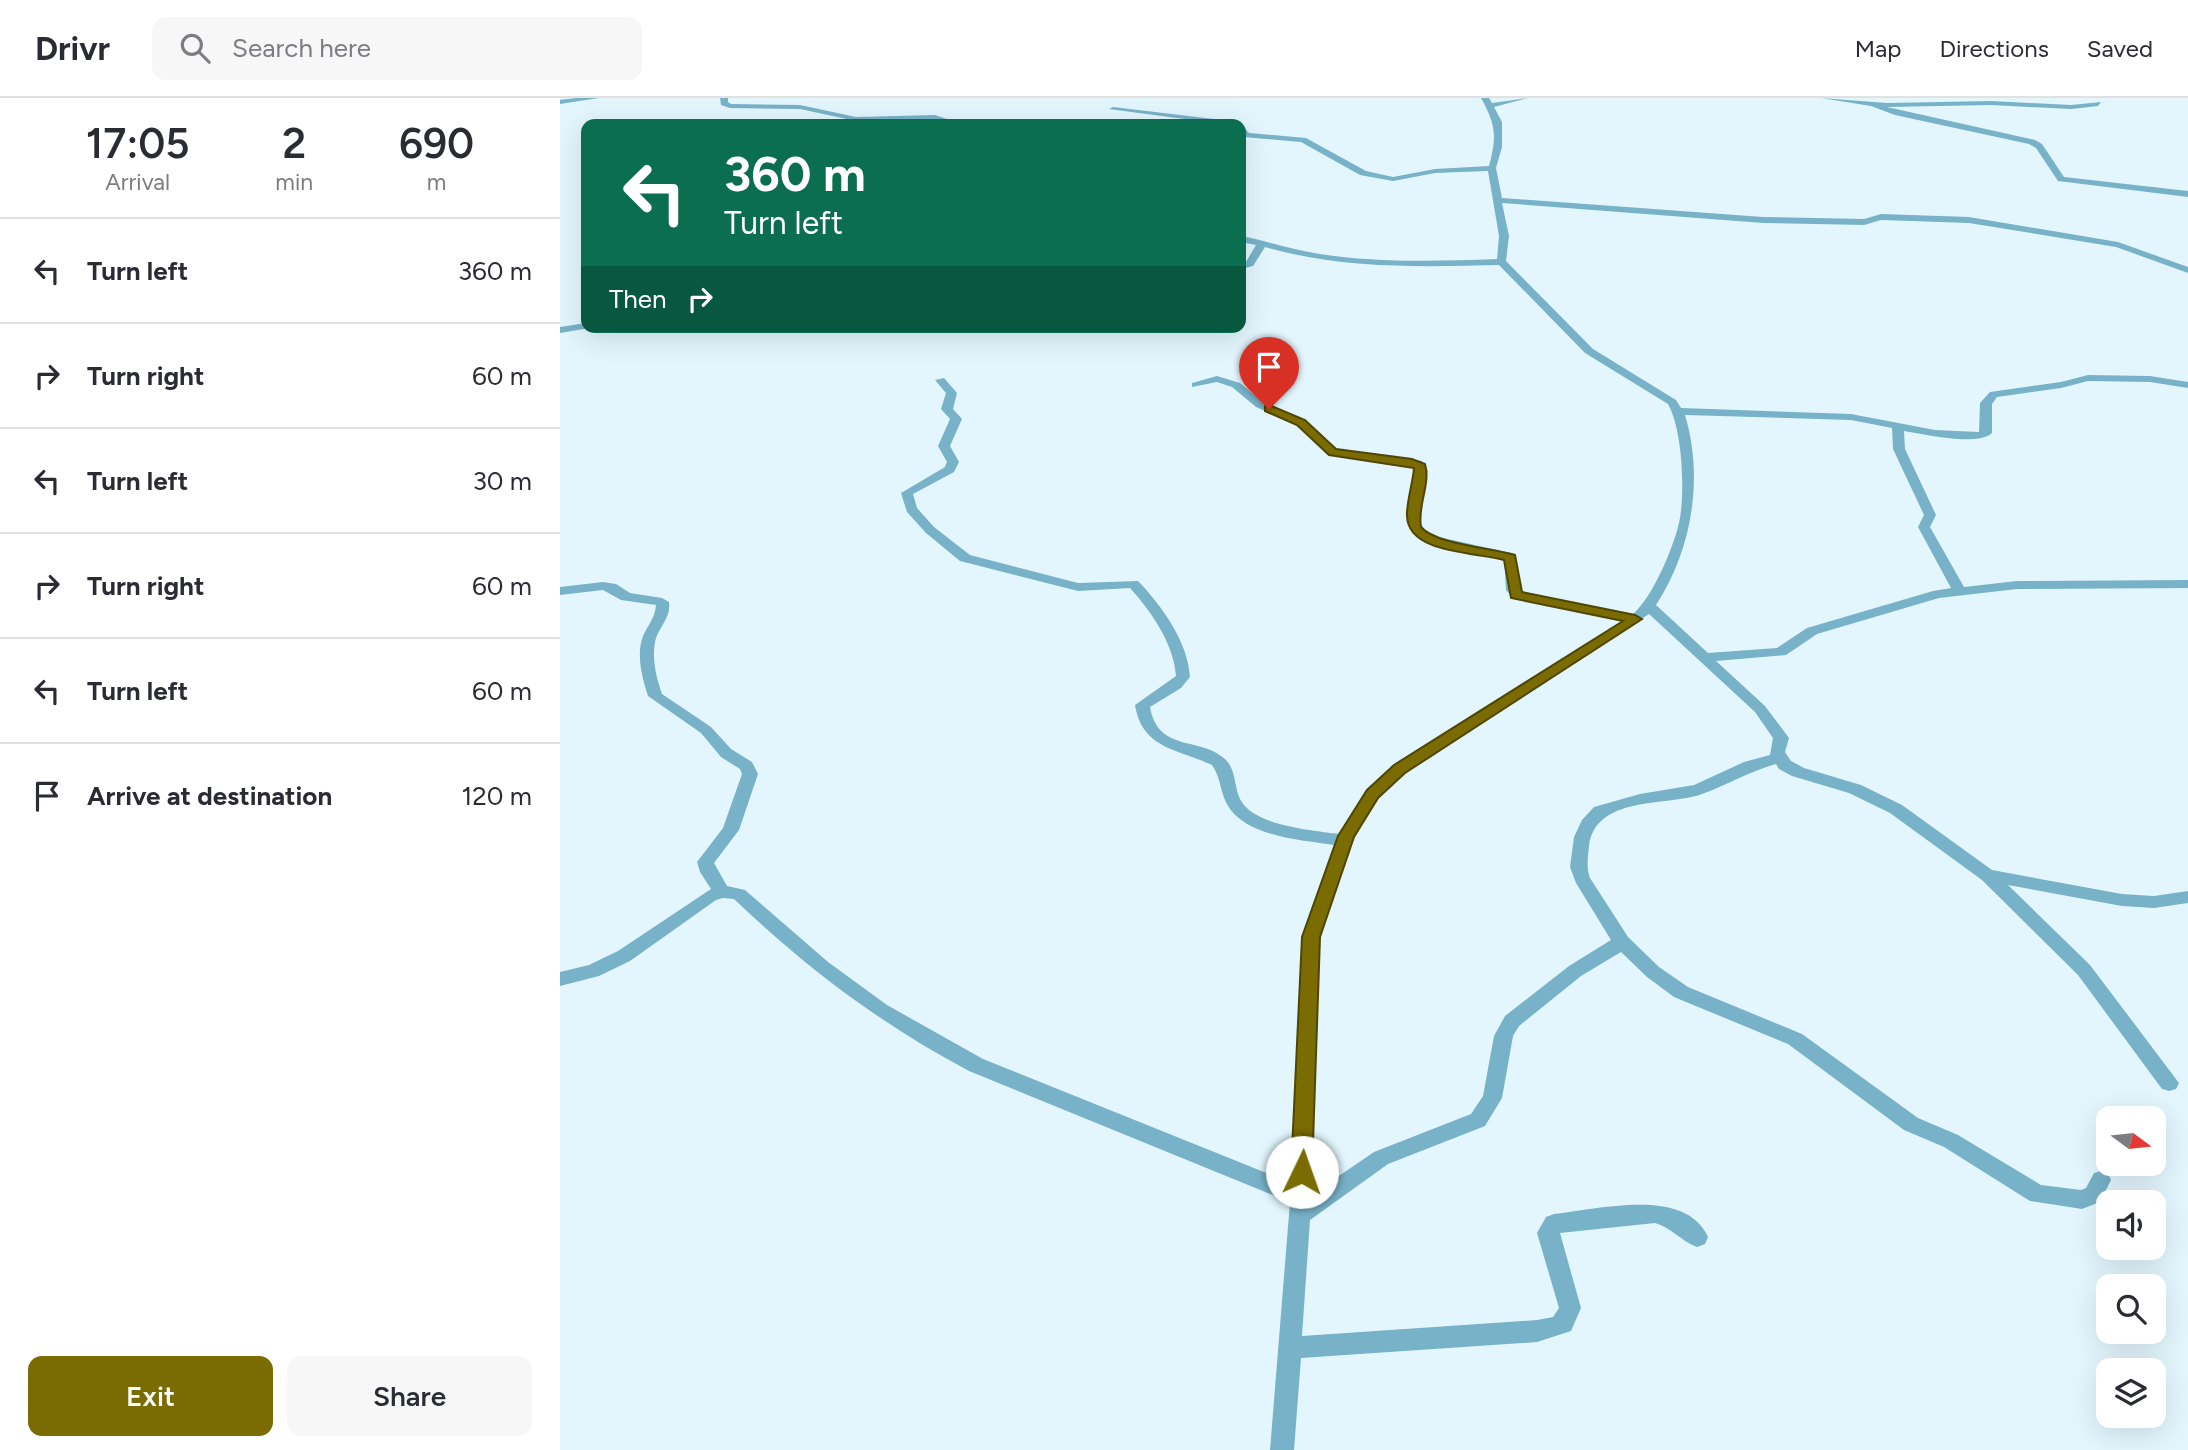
<!DOCTYPE html>
<html lang="en">
<head>
<meta charset="utf-8">
<style>
  body { margin:0; font-family:Figtree,sans-serif; background:#f7f7f7; color:#2b2b33; height:100vh; display:flex; flex-direction:column; font-size:26px; white-space:nowrap }
  * { box-sizing:border-box; margin:0 }
  p { font-size:23px; color:#7c7c81 }
  .icon { flex:none; width:38px; height:38px; fill:none; stroke:currentColor; stroke-width:2; stroke-linecap:round; stroke-linejoin:round }
  .map { position:relative; flex:1; overflow:hidden }
  .drawer { display:flex; flex-direction:column; background:#fff; width:560px }
  .drawer>* { flex:none }
  .banner { position:absolute; left:21px; top:21px; width:665px; height:214px; border-radius:14px; box-shadow:0 7px 28px #0002; background:#0b6e4f; color:#fff; overflow:hidden }
  .needle { width:46px; rotate:105deg }
  .buttons { position:absolute; left:1536px; top:1008px; display:grid; gap:14px }
  .buttons a { display:grid; place-items:center; width:70px; height:70px; border-radius:14px; background:#fff; box-shadow:0 7px 28px #0002; font-size:35px }
  .pin { position:absolute; display:grid; place-items:center; width:60px; height:60px; color:#fff; margin:-72px -30px; border-radius:50% 50% 50% 0; rotate:-45deg; box-shadow:0 0 7px #0007 }
  .pin .icon { rotate:45deg }
  .me { position:absolute; width:77px; margin:-38px; rotate:3deg; stroke-linejoin:round; filter:drop-shadow(0 0 5px #0008) }
  .turn { display:flex; align-items:center; gap:24px; height:147px; padding:0 28px; font-size:32px }
  .turn .icon { width:91px; height:91px; stroke-width:2.5 }
  .turn b { display:block; font-size:49px; line-height:60px }
  .then { display:flex; align-items:center; height:66px; padding:0 28px; background:#0003; gap:14px; font-size:26px }
  .eta { display:flex; justify-content:space-evenly; align-items:center; height:119px; text-align:center }
  .eta b { font-size:42px; font-weight:600; line-height:49px }
  .cta { display:flex; gap:14px; margin-top:auto; padding:14px 28px }
  .cta a { flex:1; height:80px; border-radius:14px; background:#7a6b03; color:#fff; font-size:28px; font-weight:600; line-height:80px; text-align:center }
  .cta a+a { background:#f7f7f7; color:#2b2b33 }
  ul { padding:0; list-style:none }
  li { display:flex; align-items:center; gap:21px; height:105px; padding:0 28px; border-top:2px solid #e1e1e2 }
  li div { flex:1 }
  li b { display:block; font-size:26px }
  li em { font-style:normal }
  header { display:flex; align-items:center; gap:42px; box-sizing:border-box; height:98px; padding:0 35px; background:#fff; border-bottom:2px solid #e1e1e2 }
  header strong { font-size:33px }
  nav { display:flex; gap:38px; margin-inline-start:auto; font-size:24px }
  .search { width:490px; height:63px; background:#f7f7f7; display:flex; align-items:center; gap:18px; box-sizing:border-box; padding:0 24px; border-radius:14px; color:#7c7c81; font-size:26px }
  main { display:flex; flex:1; min-height:0 }
  .map>svg:first-child { display:block }
</style>
</head>
<body>
<header>
<strong>Drivr</strong>
<div class="search"><svg class="icon" aria-label="search" viewBox="0 0 24 24"><circle cx="10" cy="10" r="6"/><path d="M15 15l6 6"/></svg>Search here</div>
<nav><a>Map</a><a>Directions</a><a>Saved</a></nav>
</header>
<main>
<section class="drawer">
<div class="eta">
<div><b>17:05</b><p>Arrival</p></div>
<div><b>2</b><p>min</p></div>
<div><b>690</b><p>m</p></div>
</div>
<ul>
<li><svg class="icon" aria-label="left" viewBox="0 0 24 24"><path d="M17 20v-9H6M10 6l-5 5 5 5"/></svg><div><b>Turn left</b></div><em>360 m</em></li>
<li><svg class="icon" aria-label="right" viewBox="0 0 24 24"><path d="M7 20v-9h11M14 6l5 5-5 5"/></svg><div><b>Turn right</b></div><em>60 m</em></li>
<li><svg class="icon" aria-label="left" viewBox="0 0 24 24"><path d="M17 20v-9H6M10 6l-5 5 5 5"/></svg><div><b>Turn left</b></div><em>30 m</em></li>
<li><svg class="icon" aria-label="right" viewBox="0 0 24 24"><path d="M7 20v-9h11M14 6l5 5-5 5"/></svg><div><b>Turn right</b></div><em>60 m</em></li>
<li><svg class="icon" aria-label="left" viewBox="0 0 24 24"><path d="M17 20v-9H6M10 6l-5 5 5 5"/></svg><div><b>Turn left</b></div><em>60 m</em></li>
<li><svg class="icon" aria-label="arrive" viewBox="0 0 24 24"><path d="M6 21V4h12l-3 4 3 4H6"/></svg><div><b>Arrive at destination</b></div><em>120 m</em></li>
</ul>
<div class="cta"><a>Exit</a><a>Share</a></div>
</section>
<div class="map">
<svg width="1628" height="1352" viewBox="0 0 1628 1352">
  <rect width="100%" height="100%" fill="#e3f6fe"/>
  <g fill="none" stroke-linecap="round" stroke-linejoin="round">
    <g fill="#78b2c8" fill-rule="evenodd">
      <path d="M16,0H39L0,6V2Z"/>
      <path d="M160,0H168V4L171,6L240,7L296,19L375,17L402,26H391L375,21L296,23L240,11L170,10L161,7Z"/>
      <path d="M921,0H929L932,5L968,0L934,9L942,24V49L936,70L942,100L1203,119L1304,121L1321,116L1409,119L1558,144L1628,169V175L1556,149L1409,125L1321,122L1304,127L1203,125L942,105L949,138L946,163L1033,251L1116,302L1121,310L1291,316L1375,332L1419,334L1420,305L1430,294L1501,284L1528,277L1590,278L1628,284V290L1590,284L1528,283L1501,290L1437,299L1432,306V335C1417,349 1364,336 1344,333L1345,351L1376,417L1370,429L1404,489L1457,483L1628,482V490L1457,491L1379,500L1257,536L1226,557L1156,563L1205,608L1229,640L1225,654L1231,663L1244,670L1301,687L1342,707L1432,772L1562,796L1594,798L1628,793V805L1594,810L1562,808L1448,787L1530,867L1619,985L1616,991L1609,993L1602,991L1518,877L1422,782L1330,715L1289,695L1232,678L1219,671L1216,666C1190,673 1167,687 1142,696C1105,709 1036,697 1029,748C1028,760 1026,769 1030,780L1068,839L1099,869L1128,889L1242,936L1358,1020L1398,1037L1481,1087L1521,1092L1526,1090L1534,1075L1541,1073L1548,1075L1551,1082L1540,1104L1522,1111L1470,1103L1384,1049L1344,1032L1228,946L1114,899L1087,879L1061,854L1021,878L959,928L953,938L942,1000L925,1028L828,1066L750,1122L742,1238L977,1222L993,1219L999,1210L977,1135L986,1119L994,1116C1037,1112 1125,1088 1148,1139L1145,1146L1137,1149C1121,1143 1112,1130 1095,1125L1000,1135L1021,1210L1011,1233L977,1244L741,1260L734,1352H710L730,1104L409,973C322,927 245,869 174,801L163,800L156,802L70,863L39,878L0,888V874L29,867L58,853L151,791L140,774L137,764L163,730L182,676L180,671L161,659L141,635L88,598C82,580 76,556 83,538C88,527 95,520 96,507L61,502L43,492L0,497V489L43,484L56,486L70,495L102,500L109,504C111,519 101,527 96,540C91,558 96,579 102,596L151,629L171,651L192,664L198,676L179,732L154,765L167,788L185,792L268,864L327,907L423,961L731,1085L742,839L774,747C742,742 687,739 668,708C660,695 661,679 652,667C618,651 582,651 575,607L616,578C614,546 591,513 570,490L518,493L400,463L366,435L347,414L341,395L385,369L387,364L378,348L390,321L381,311L386,295L375,282L384,280L397,295L393,311L402,321L390,348L399,364L394,374L353,396L357,410L374,429L410,457L518,485L578,483C602,508 628,544 630,579L621,590L590,609C598,655 640,638 665,661C676,671 674,688 680,701C693,728 752,732 779,736L807,692L833,667L1063,523L954,501L946,492L944,461L874,448L852,435L846,417L856,373L854,369L769,356L737,326L696,309L672,289L657,284L632,289V285L657,278L680,285L704,305L745,322L777,351L862,363L868,373C863,395 849,421 870,437L955,456L960,491L963,495L1073,516C1093,499 1115,447 1120,420C1125,389 1122,331 1108,306L1025,255L939,167C860,169 781,171 705,149L693,168L681,171V165L686,164L696,147L681,144V138C707,143 733,152 760,156C818,165 878,163 937,161L939,138L928,73L875,75L833,83L800,77L741,44L684,39L681,26H662L549,11L553,9L679,24L689,35L746,40L806,73L833,79L875,71L929,68C937,38 936,27 921,0ZM1125,317L1291,322L1332,330L1333,351L1364,417L1358,429L1391,490L1373,493L1247,530L1217,550L1148,555L1096,507C1132,452 1144,380 1125,317ZM1089,516L1195,614L1213,640L1210,657L1184,664L1134,687L1080,696L1034,709L1022,722L1014,739L1010,769L1016,785L1051,842L1009,868L945,918L934,938L923,998L911,1016L814,1054L751,1097L760,839L794,739L819,700L845,675Z"/>
      <path d="M1261,0L1327,5L1431,3L1511,7L1541,4L1538,8L1511,11L1431,7L1327,9L1475,42L1482,46L1504,79L1628,93V99L1498,83L1476,50L1469,46L1335,17L1311,8Z"/>
      <path d="M26,225V229L30,230L0,235V229Z"/>
      <path d="M56,229H92C84,234 64,234 56,229Z"/>
    </g>
  </g>
  <path fill="#7a6b03" stroke="#4f4602" stroke-width="2" d="M709,307L745,322L776,351L852,361L865,366C871,386 857,408 861,429C875,446 931,450 955,457L962,494L1075,517L1082,521L845,675L818,700L794,739L760,839L752,1074L749,1080L742,1083L734,1080L731,1074L742,839L778,738L807,692L834,667L1063,523L951,500L944,462C917,454 848,456 847,418C846,407 853,384 854,370L769,357L737,327L705,313V308Z"/>
</svg>
<div class="buttons">
<a><svg class="needle" viewBox="-14 -14 28 28"><path d="M0-13l5 13h-10z" fill="#e53935"/><path d="M0 13l5-13h-10z" fill="#7c7c81"/></svg></a>
<a><svg class="icon" aria-label="sound" viewBox="0 0 24 24"><path d="M4 9h4l5-4v14l-5-4H4zM17 9q2 3 0 6"/></svg></a>
<a><svg class="icon" aria-label="search" viewBox="0 0 24 24"><circle cx="10" cy="10" r="6"/><path d="M15 15l6 6"/></svg></a>
<a><svg class="icon" aria-label="layers" viewBox="0 0 24 24"><path d="M12 4l9 5-9 5-9-5zM3 14l9 5 9-5"/></svg></a>
</div>
<div class="pin" style="left:709px;top:311px;background:#d93025"><svg class="icon" aria-label="arrive" viewBox="0 0 24 24"><path d="M6 21V4h12l-3 4 3 4H6"/></svg></div>
<svg class="me" style="left:742px;top:1074px" viewBox="-20 -20 40 40"><circle r="19" fill="#fff"/><path d="M0-13L10 11 0 6-10 11z" fill="#7a6b03"/></svg>
<div class="banner">
<div class="turn"><svg class="icon" aria-label="left" viewBox="0 0 24 24"><path d="M17 20v-9H6M10 6l-5 5 5 5"/></svg><div><b>360 m</b>Turn left</div></div>
<div class="then">Then<svg class="icon" aria-label="right" viewBox="0 0 24 24"><path d="M7 20v-9h11M14 6l5 5-5 5"/></svg></div>
</div>
</div>
</main>
</body>
</html>
